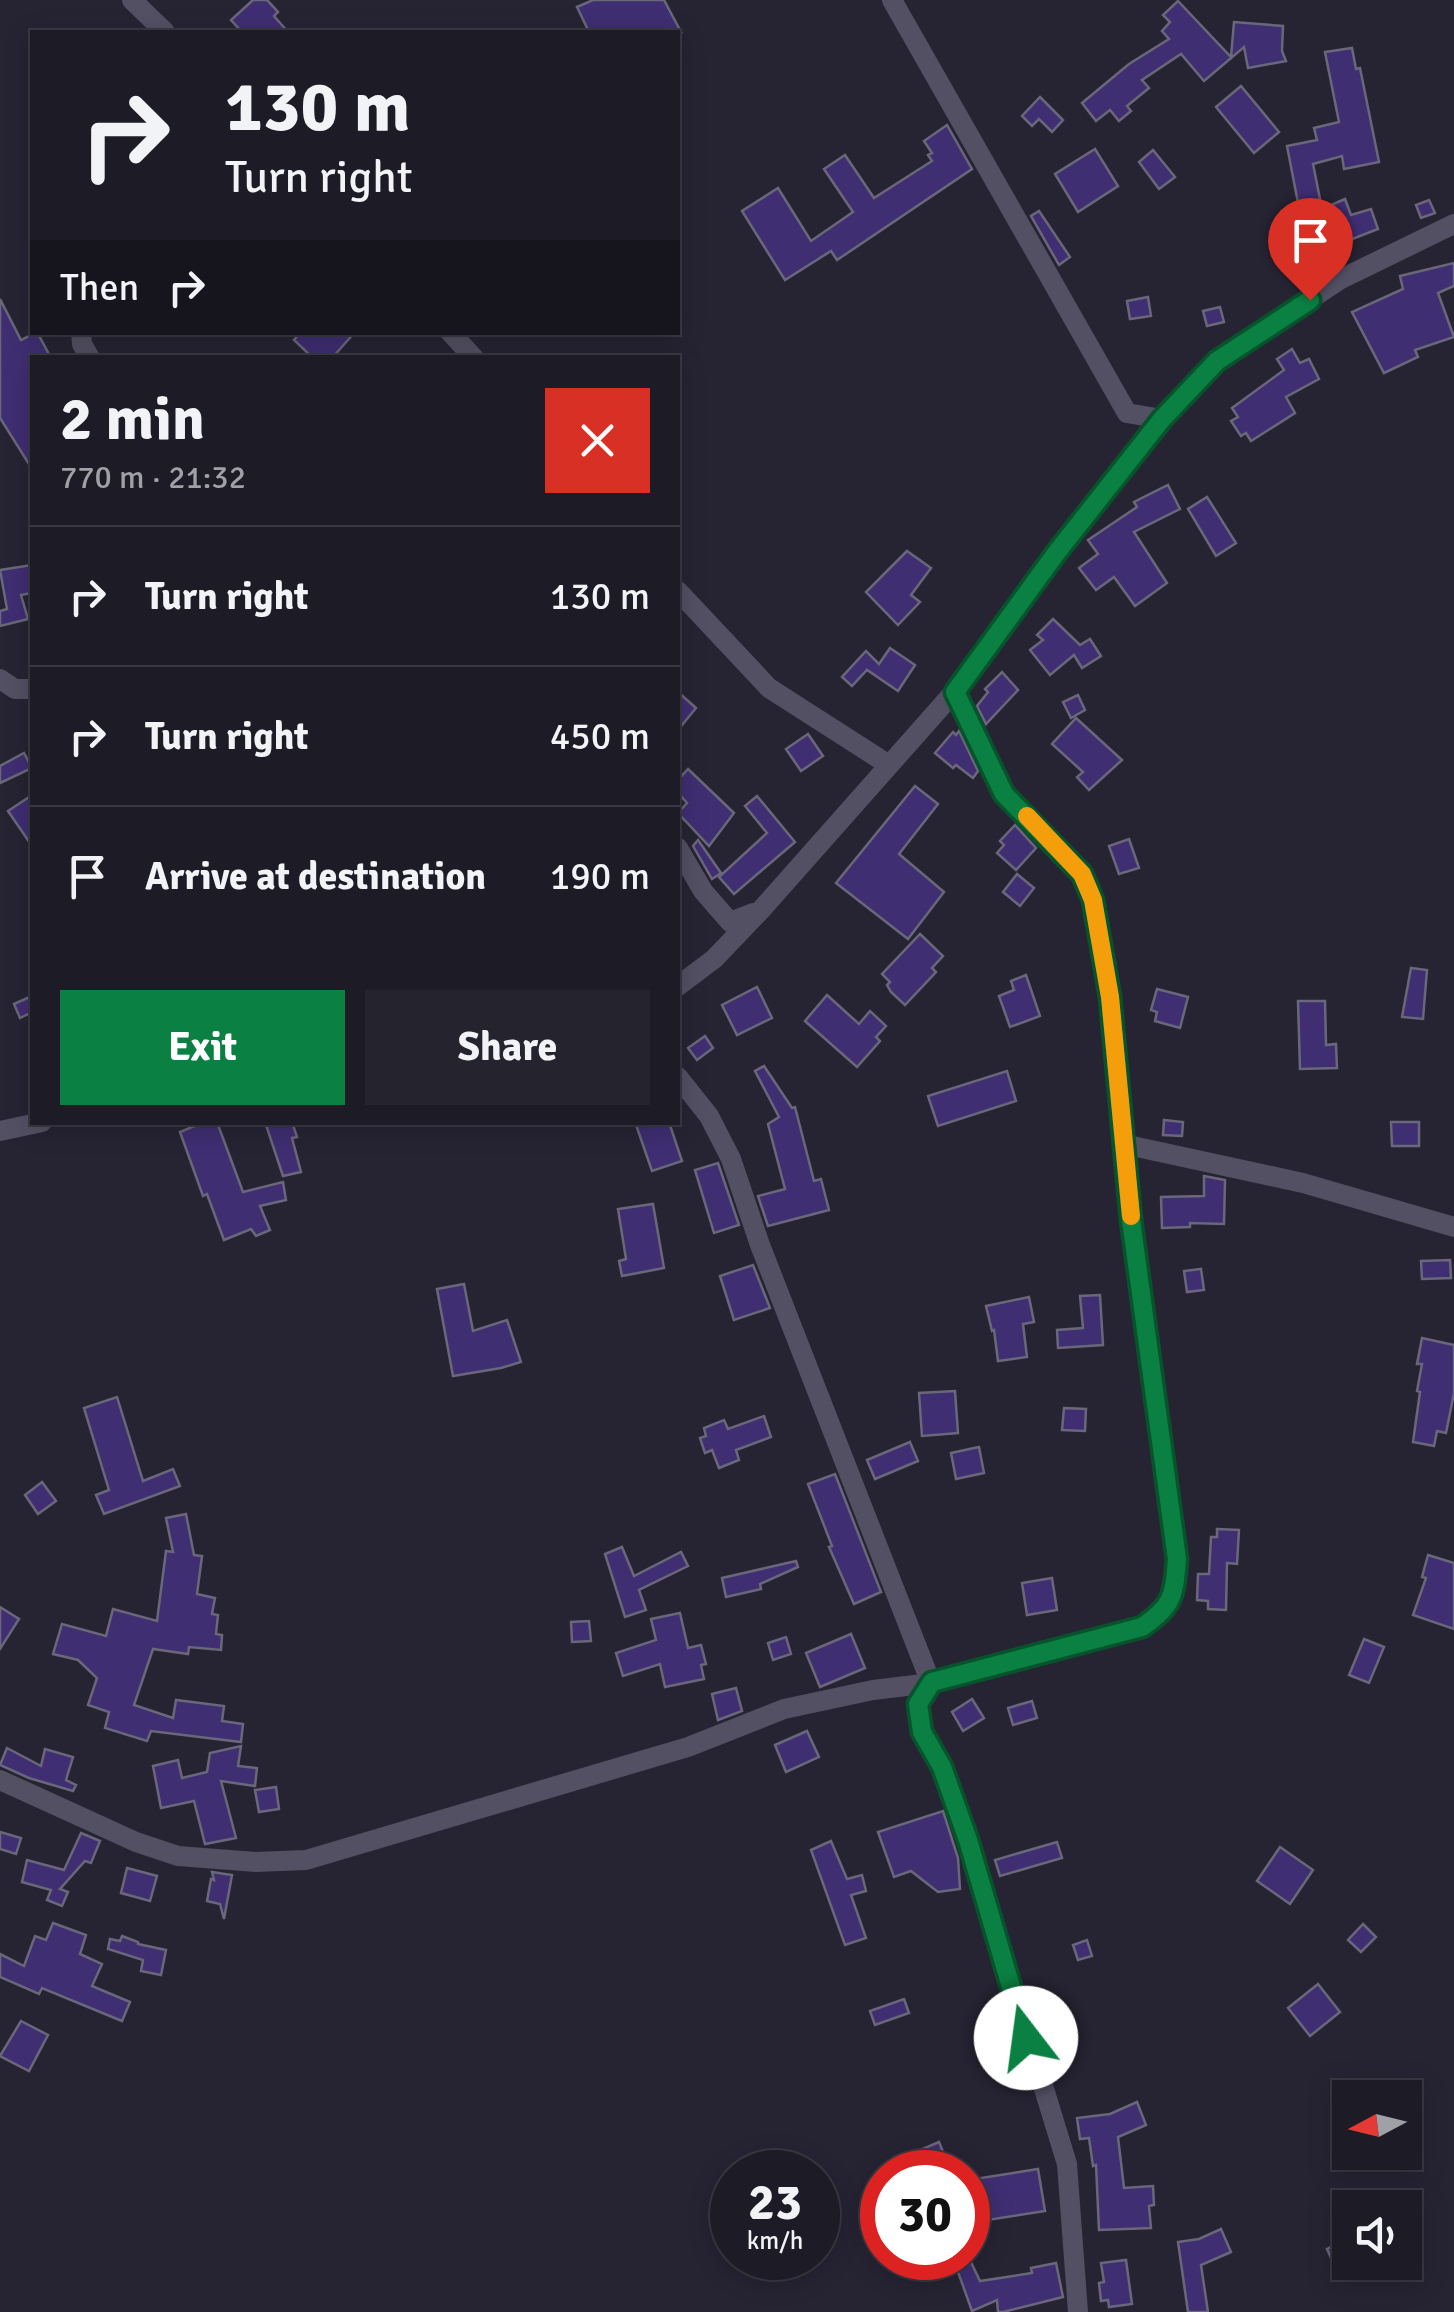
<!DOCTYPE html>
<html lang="en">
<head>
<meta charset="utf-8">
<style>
  body { margin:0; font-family:Signika,sans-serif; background:#25242e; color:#f1f3f6; height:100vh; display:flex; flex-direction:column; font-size:38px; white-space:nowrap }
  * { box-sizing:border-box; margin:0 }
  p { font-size:32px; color:#a0a1a7 }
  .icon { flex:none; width:55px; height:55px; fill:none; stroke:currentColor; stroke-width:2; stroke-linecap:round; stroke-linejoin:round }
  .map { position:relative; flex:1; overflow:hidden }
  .sheet { position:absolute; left:30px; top:355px; width:650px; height:770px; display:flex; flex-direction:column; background:#1c1b26; border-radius:0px; box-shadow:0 5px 25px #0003,0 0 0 2px #3a3943 }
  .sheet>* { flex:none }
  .top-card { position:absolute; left:30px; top:30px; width:650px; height:305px; border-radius:0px; box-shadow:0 5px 25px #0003,0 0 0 2px #3a3943; background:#1c1b26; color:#f1f3f6; overflow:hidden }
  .needle { width:65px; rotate:263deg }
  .fabs { position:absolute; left:1332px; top:2080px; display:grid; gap:20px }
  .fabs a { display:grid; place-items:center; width:90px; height:90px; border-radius:0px; background:#1c1b26; box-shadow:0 5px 25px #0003,0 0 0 2px #3a3943; font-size:50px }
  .speed { position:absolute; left:710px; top:2150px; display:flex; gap:20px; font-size:50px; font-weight:700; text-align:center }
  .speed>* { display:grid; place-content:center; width:130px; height:130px; border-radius:50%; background:#1c1b26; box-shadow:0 5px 25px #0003,0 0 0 2px #3a3943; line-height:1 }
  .speed small { font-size:25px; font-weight:400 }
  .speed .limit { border:15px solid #d22; background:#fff; color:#111 }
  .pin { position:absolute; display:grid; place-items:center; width:85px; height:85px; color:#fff; margin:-102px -42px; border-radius:50% 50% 50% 0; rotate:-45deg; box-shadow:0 0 10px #0007 }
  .pin .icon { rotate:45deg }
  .me { position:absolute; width:110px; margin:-55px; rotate:345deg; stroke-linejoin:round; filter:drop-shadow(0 0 8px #0008) }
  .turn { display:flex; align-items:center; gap:35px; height:210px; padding:0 30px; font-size:45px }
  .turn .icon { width:130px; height:130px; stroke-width:2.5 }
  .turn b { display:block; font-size:70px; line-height:85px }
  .then { display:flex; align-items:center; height:95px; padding:0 30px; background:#0003; gap:20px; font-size:38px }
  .round { display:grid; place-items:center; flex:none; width:105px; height:105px; border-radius:0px; background:#25242e }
  .head { display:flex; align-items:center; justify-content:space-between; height:170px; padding:0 30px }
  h1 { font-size:60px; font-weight:700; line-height:75px }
  .button { display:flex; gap:20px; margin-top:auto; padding:20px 30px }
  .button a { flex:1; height:115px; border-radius:0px; background:#0b8043; color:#fff; font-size:40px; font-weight:700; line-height:115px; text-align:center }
  .button a+a { background:#25242e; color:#f1f3f6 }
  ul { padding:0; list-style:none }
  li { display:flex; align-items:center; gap:30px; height:140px; padding:0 30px; border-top:2px solid #3a3943 }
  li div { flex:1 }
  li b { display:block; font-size:38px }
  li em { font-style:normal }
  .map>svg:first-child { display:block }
</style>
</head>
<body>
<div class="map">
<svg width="1454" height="2312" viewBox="0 0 1454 2312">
  <rect width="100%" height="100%" fill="#262433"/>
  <g fill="#3f2e72" stroke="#696779" stroke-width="2.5">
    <path d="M253,0H267L278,12L274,16L288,32H242L231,20Z"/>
    <path d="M593,0H664L681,32H589L577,7Z"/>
    <path d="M1178,1L1231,57L1234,22L1283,26L1282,51L1286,61L1248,68L1244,47L1204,81L1181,54L1142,80L1149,88L1127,106L1131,111L1119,121L1110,110L1096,121L1082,103L1129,64L1169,39L1162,31L1170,22L1163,15Z"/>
    <path d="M1352,48L1356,69L1360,68L1379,162L1344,169L1342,156L1313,164L1322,209L1345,199L1351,215L1371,209L1378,229L1342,243L1345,249L1328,257L1329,260L1310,265L1287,146L1317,140L1314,128L1339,122L1325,52Z"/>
    <path d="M1241,86L1279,132L1254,153L1216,107Z"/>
    <path d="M1040,97L1063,120L1052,132L1039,119L1032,126L1022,116Z"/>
    <path d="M947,125L972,169L837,260L831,251L785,280L742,211L778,188L811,241L853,212L824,169L845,155L874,198L932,161L928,155L932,153L924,141Z"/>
    <path d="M1095,149L1118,186L1078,212L1055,174Z"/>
    <path d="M1153,150L1175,177L1159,189L1139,162Z"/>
    <path d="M1429,200L1435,213L1421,218L1416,205Z"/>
    <path d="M1039,211L1070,257L1059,265L1031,216Z"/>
    <path d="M1454,263V286L1438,293L1454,337L1415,350L1418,357L1384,373L1352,312L1403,289L1400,276Z"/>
    <path d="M1148,297L1151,316L1130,319L1127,301Z"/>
    <path d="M0,299L21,340L37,332L51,358H32V469L0,418Z"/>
    <path d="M1220,307L1224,322L1207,326L1203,311Z"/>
    <path d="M301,332H355L332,358H313L294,340Z"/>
    <path d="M1292,349L1300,363L1309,359L1319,379L1286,397L1295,413L1251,441L1246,433L1241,436L1231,421L1238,417L1232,408L1284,370L1277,359Z"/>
    <path d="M1168,485L1180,509L1134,532L1167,583L1135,606L1114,577L1096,590L1079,568L1098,554L1088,540L1137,507L1134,502Z"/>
    <path d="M1207,497L1236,543L1216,556L1188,509Z"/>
    <path d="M907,551L931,568L911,595L920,602L898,625L866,592Z"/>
    <path d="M32,565V593L21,595L28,619L0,626V611L7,609L0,570Z"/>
    <path d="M1053,619L1080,645L1090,639L1101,656L1082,668L1074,655L1050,675L1030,650L1043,640L1037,635Z"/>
    <path d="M890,648L915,665L898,691L867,670L852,686L842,677L866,651L879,664Z"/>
    <path d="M1002,672L1018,690L986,724L977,706L988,692L985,689Z"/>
    <path d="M678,692L696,708L678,730Z"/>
    <path d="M1078,695L1085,710L1071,718L1063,702Z"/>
    <path d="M1076,718L1122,760L1089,790L1077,777L1083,772L1052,744Z"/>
    <path d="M959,731L978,771L973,778L956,765L953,768L935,753L953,732L956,735Z"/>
    <path d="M808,734L823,756L801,771L786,749Z"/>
    <path d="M24,753L32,768L0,783V766Z"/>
    <path d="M688,769L734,813L709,846L678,813L687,803L678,793V780Z"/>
    <path d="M915,786L938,804L899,854L944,892L908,939L836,883Z"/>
    <path d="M32,795V846L8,811Z"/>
    <path d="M757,796L795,842L734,894L719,877L767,833L745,806Z"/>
    <path d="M1015,825L1036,848L1016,870L997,853L1004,845L1000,841Z"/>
    <path d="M1129,839L1139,868L1119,874L1109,846Z"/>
    <path d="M698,840L721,873L712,879L693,846Z"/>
    <path d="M1017,874L1034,888L1020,906L1003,892Z"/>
    <path d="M920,934L943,956L932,968L936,972L905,1005L891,992L887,985L890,982L882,974Z"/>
    <path d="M1411,968L1427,970L1423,1019L1402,1017Z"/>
    <path d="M1026,975L1040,1016L1010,1027L999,996L1014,990L1011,981Z"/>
    <path d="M757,987L772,1018L737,1035L722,1005Z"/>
    <path d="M1157,989L1188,997L1180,1028L1155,1021L1157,1012L1151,1010Z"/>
    <path d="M827,995L859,1024L870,1011L886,1026L876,1037L880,1041L857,1067L805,1021Z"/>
    <path d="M32,996V1012L20,1018L14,1004Z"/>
    <path d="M1298,1001H1325L1326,1045L1336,1044L1337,1068L1300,1069Z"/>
    <path d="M705,1036L713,1048L697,1060L688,1048Z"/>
    <path d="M764,1066L792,1108L795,1107L814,1181L821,1179L829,1210L768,1226L758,1196L785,1189L768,1124L779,1117L755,1071Z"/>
    <path d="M1007,1071L1016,1101L938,1126L928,1096Z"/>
    <path d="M1164,1120L1183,1122L1182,1136L1163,1135Z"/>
    <path d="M204,1122H217L243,1192L283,1182L286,1200L260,1206L270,1230L256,1236L251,1229L224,1240L207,1194L203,1196L180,1132Z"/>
    <path d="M265,1122H292L297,1137L292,1138L301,1172L283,1176Z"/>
    <path d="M635,1122H669L682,1161L652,1171Z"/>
    <path d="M1391,1122H1419V1146H1392Z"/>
    <path d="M718,1163L739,1225L714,1233L695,1170Z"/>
    <path d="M1204,1176L1225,1180L1224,1224L1190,1223V1227L1162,1228L1161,1197L1204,1196Z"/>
    <path d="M653,1204L664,1268L622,1276L619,1261L626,1259L618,1209Z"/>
    <path d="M1450,1260L1451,1278L1422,1279L1421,1261Z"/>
    <path d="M753,1265L770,1308L734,1320L720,1276Z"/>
    <path d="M1201,1269L1204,1290L1187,1292L1184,1271Z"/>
    <path d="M464,1284L473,1331L507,1320L521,1362L501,1368L453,1376L437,1289Z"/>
    <path d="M1100,1295L1103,1345L1058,1348L1057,1330L1083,1328L1080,1296Z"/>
    <path d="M1029,1297L1034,1322L1023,1324L1027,1357L998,1361L994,1330L992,1331L986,1306Z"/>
    <path d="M1422,1338L1454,1345V1393L1446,1433L1437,1431L1434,1446L1413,1442L1420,1392L1417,1391L1422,1364H1417Z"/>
    <path d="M955,1391L958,1433L922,1436L919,1393Z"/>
    <path d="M117,1397L143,1481L173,1469L180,1486L104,1514L96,1495L109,1490L84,1408Z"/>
    <path d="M1064,1408L1086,1409L1085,1431L1062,1430Z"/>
    <path d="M764,1416L771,1437L736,1450L739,1460L719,1468L712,1450L705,1453L700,1438L706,1436L704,1428L724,1420L728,1429Z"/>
    <path d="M910,1442L918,1461L875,1479L867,1460Z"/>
    <path d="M979,1447L984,1473L956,1479L951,1453Z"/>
    <path d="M835,1474L881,1592L854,1604L829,1547L832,1546L808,1484Z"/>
    <path d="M42,1482L56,1501L38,1514L25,1495Z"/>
    <path d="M186,1514L194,1555L202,1556L197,1594L215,1598L212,1614L218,1615L216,1634L222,1635L221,1650L189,1647L188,1654L153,1649L134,1705L173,1718L176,1700L224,1706L222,1721L243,1724L241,1742L151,1731L147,1741L105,1728L109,1712L88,1705L97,1678L78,1660L53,1654L62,1624L106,1636L113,1609L157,1621L166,1551L173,1552L166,1518Z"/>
    <path d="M1217,1529L1239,1530L1237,1564L1227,1563L1226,1610L1208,1609V1601L1197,1600L1198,1574H1209L1211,1537H1217Z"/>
    <path d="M622,1547L634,1576L681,1552L688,1566L639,1590L646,1610L625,1617L605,1554Z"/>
    <path d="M1428,1555L1454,1563V1629L1413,1615L1426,1578L1422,1577Z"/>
    <path d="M796,1561L798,1567L760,1584L761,1589L726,1597L722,1578Z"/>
    <path d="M1052,1578L1057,1610L1027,1615L1022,1583Z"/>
    <path d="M0,1607L19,1619L0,1649Z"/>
    <path d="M680,1613L688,1648L701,1645L706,1664L701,1665L704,1679L665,1687L660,1664L623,1676L616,1653L656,1640L651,1619Z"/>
    <path d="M589,1621L591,1641L572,1642L571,1622Z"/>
    <path d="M851,1634L865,1668L820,1687L806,1653Z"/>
    <path d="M786,1637L791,1654L773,1660L768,1643Z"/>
    <path d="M1364,1639L1384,1647L1369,1683L1349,1675Z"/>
    <path d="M736,1688L742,1711L718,1720L712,1694Z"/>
    <path d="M972,1699L984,1718L963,1731L952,1712Z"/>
    <path d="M1032,1701L1037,1718L1013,1725L1008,1708Z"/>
    <path d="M807,1731L819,1757L786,1772L775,1745Z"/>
    <path d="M241,1746L238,1766L257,1768L255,1786L221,1781L236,1838L205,1844L194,1801L161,1808L153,1766L178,1760L182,1778L207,1772L210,1753Z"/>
    <path d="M7,1748L41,1766L45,1749L73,1757L66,1780L76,1785L73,1791L29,1778L0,1765Z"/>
    <path d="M276,1787L279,1809L259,1812L255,1790Z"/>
    <path d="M943,1811L958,1858L960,1889L938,1892L911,1871L894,1877L878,1832Z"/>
    <path d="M0,1832L21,1838L16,1854L0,1849Z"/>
    <path d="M81,1833L100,1841L91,1863L85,1861L60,1889L68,1892L62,1906L47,1900L51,1890L22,1882L27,1860L64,1870Z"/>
    <path d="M831,1841L847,1879L862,1875L866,1891L851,1895L866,1938L845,1945L811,1850Z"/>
    <path d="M1057,1842L1062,1858L1000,1876L995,1860Z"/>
    <path d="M1280,1847L1313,1870L1290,1904L1257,1881Z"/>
    <path d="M127,1868L157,1876L150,1901L121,1893Z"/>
    <path d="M212,1872L232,1875L224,1919L220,1904L207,1901L211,1879L214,1880Z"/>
    <path d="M53,1923L86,1935L80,1954L102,1964L92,1986L130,2002L122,2021L42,1988L39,1994L0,1977V1954L24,1966L35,1936L46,1940Z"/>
    <path d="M1363,1924L1376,1937L1361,1952L1348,1940Z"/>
    <path d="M122,1936L138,1942V1944L166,1950L161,1975L141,1971L143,1960L108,1949L110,1939L120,1941Z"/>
    <path d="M1087,1940L1092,1956L1078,1960L1073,1945Z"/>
    <path d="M1318,1984L1340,2012L1310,2036L1288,2008Z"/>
    <path d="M904,1999L909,2013L875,2025L870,2011Z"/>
    <path d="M21,2021L48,2035L29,2071L0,2056Z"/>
    <path d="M1137,2102L1146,2125L1118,2137L1124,2188L1153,2186L1154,2205L1149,2206L1151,2228L1099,2230L1096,2165L1093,2166L1089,2138L1080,2139L1077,2118L1110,2114Z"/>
    <path d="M939,2142L950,2169L926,2172L918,2151Z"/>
    <path d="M1038,2169L1045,2211L968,2223V2180Z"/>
    <path d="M1221,2229L1231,2252L1201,2265L1208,2312H1188L1178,2242L1199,2239Z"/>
    <path d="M1341,2242L1346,2252L1350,2250V2267L1338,2273L1327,2249Z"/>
    <path d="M953,2258H969L980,2281L1032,2273L1031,2268L1056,2263L1063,2297L1003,2312H998L997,2300L972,2311Z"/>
    <path d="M1126,2260L1132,2304L1109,2307L1108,2300L1101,2301L1099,2283L1104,2282L1101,2263Z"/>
  </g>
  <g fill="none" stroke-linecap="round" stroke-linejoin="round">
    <g stroke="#525062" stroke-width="20">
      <path d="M132,0L165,32"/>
      <path d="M892,0L1127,413L1162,419"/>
      <path d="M81,332L82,344L90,358"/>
      <path d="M450,332L474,358"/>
      <path d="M678,591L769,688L889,765"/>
      <path d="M0,679L15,689H32"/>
      <path d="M678,848L703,891L730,922L753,913"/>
      <path d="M678,986L714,959L760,911L955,691L1057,552L1162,419L1217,361L1341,279L1454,224"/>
      <path d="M678,1077L709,1116L731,1159L760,1245L931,1683L918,1705L921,1733L942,1767L968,1840L1067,2164L1078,2312"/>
      <path d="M0,1131L42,1122"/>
      <path d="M1123,1144L1303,1183L1454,1227"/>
      <path d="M0,1780L136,1842L178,1856L256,1862L306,1860L688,1747L784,1709L873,1690L931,1683L1142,1627C1173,1606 1174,1596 1177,1559L1131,1220L1111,997L1093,900L1082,875L1004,794L955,691"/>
    </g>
  </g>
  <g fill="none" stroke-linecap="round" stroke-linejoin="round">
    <defs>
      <path id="route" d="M1026,2038L968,1840L942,1767L922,1732L918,1704L932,1682L1142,1627C1173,1606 1174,1596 1177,1559L1131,1220L1110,997L1093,900L1082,874L1004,794L955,692L1057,552L1162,419L1217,361L1310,300"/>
    </defs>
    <use href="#route" stroke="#07532c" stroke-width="25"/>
    <use href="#route" stroke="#0b8043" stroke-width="18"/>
    <path stroke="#f59e0b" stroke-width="18" d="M1027,816L1082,874L1093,900L1110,997L1131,1216"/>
  </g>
</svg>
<div class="fabs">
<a><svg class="needle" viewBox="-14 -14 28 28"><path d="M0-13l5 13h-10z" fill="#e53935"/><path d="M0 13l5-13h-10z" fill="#a0a1a7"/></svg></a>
<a><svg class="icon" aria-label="sound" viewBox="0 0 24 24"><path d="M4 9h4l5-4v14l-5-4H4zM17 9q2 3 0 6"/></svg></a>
</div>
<div class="speed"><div>23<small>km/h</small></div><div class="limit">30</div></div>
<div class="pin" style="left:1310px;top:300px;background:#d93025"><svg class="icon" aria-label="arrive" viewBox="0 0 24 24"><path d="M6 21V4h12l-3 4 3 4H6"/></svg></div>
<svg class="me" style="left:1026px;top:2038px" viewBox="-20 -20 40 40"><circle r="19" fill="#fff"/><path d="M0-13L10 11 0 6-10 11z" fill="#0b8043"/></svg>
<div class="top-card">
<div class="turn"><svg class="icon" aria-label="right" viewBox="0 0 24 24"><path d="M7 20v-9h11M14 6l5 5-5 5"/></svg><div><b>130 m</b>Turn right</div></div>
<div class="then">Then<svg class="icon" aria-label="right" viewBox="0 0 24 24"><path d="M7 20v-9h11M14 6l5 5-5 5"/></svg></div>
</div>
<section class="sheet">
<div class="head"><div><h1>2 min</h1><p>770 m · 21:32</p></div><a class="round" style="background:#d93025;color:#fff"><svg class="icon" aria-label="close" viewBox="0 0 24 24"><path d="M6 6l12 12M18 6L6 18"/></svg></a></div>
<ul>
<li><svg class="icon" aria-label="right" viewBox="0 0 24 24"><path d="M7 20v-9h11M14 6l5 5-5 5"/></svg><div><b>Turn right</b></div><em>130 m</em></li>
<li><svg class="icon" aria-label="right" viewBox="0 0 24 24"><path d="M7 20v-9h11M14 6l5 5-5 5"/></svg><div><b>Turn right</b></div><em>450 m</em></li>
<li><svg class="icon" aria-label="arrive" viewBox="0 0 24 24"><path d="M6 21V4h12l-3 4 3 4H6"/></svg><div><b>Arrive at destination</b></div><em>190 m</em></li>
</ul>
<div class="button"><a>Exit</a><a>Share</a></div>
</section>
</div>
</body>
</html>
